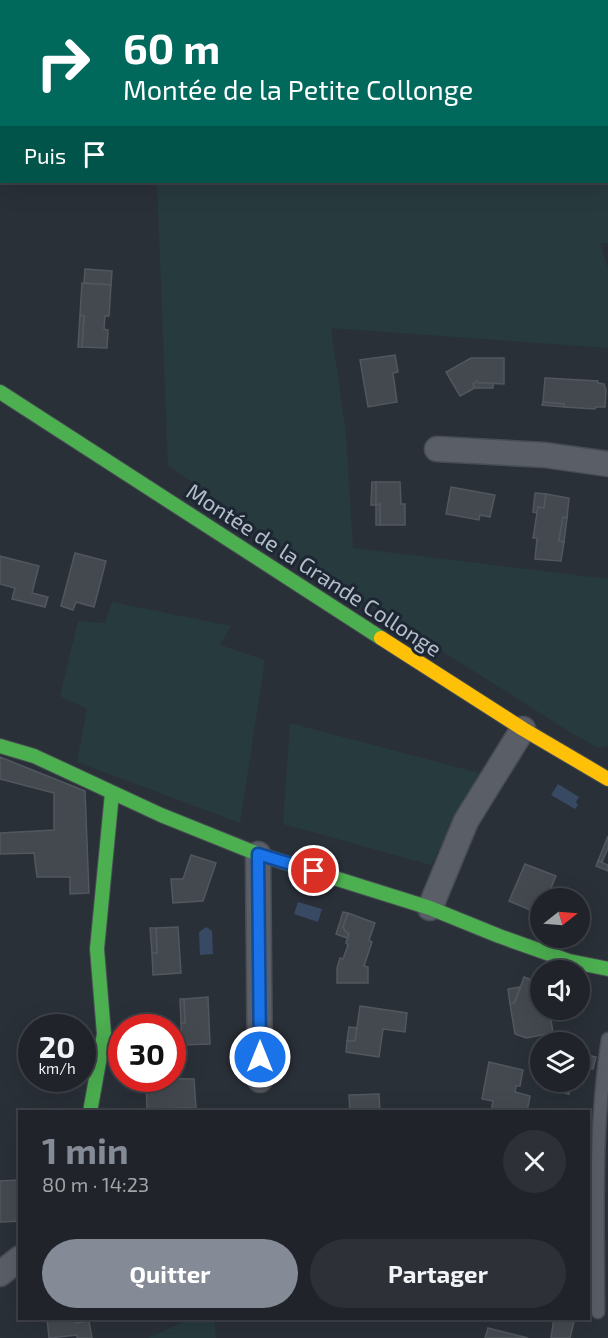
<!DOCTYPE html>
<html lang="fr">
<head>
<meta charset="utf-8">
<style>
  body { margin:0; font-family:"Exo 2",sans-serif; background:#2d3036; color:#f1f3f6; height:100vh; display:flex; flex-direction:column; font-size:22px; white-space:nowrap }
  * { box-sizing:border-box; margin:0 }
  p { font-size:20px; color:#a2a4a8 }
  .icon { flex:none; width:33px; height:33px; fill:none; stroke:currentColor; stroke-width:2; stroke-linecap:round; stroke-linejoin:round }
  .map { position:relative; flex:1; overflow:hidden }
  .side { position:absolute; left:18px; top:1110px; width:572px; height:210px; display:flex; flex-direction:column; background:#20242a; border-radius:0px; box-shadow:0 6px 24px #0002,0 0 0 2px #3d4147 }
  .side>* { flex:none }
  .hud { position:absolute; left:0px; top:0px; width:609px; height:183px; box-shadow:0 6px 24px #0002,0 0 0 2px #3d4147; background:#00695c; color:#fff; overflow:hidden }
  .needle { width:39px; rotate:73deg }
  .buttons { position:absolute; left:530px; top:888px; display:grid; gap:12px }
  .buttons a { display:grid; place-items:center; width:60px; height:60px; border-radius:50%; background:#20242a; box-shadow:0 6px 24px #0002,0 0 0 2px #3d4147; font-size:30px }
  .speed { position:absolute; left:18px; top:1014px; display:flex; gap:12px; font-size:30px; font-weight:700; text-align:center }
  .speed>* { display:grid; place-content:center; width:78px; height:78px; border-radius:50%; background:#20242a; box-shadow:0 6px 24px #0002,0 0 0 2px #3d4147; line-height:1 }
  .speed small { font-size:15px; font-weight:400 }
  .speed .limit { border:9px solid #d22; background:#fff; color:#111 }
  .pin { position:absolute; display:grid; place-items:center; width:51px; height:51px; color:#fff; margin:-26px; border:3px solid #fff; border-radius:50%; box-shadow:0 2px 6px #0007 }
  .me { position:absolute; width:66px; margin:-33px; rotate:0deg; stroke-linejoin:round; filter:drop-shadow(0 0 4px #0008) }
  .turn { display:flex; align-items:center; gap:21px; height:126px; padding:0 24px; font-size:27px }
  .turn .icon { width:78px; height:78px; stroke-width:2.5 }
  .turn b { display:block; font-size:42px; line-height:51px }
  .then { display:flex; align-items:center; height:57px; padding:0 24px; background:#0003; gap:12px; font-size:22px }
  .round { display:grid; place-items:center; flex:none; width:63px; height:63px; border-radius:32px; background:#2d3036 }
  .headline { display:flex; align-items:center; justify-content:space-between; height:102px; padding:0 24px }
  h1 { font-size:36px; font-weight:700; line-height:45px; color:#848b96 }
  .primary-button { display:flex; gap:12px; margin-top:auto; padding:12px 24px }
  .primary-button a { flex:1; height:69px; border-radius:36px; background:#848b96; color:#fff; font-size:24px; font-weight:700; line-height:69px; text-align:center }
  .primary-button a+a { background:#2d3036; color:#f1f3f6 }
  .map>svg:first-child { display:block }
</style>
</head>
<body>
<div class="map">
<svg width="608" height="1338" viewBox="0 0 608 1338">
  <rect width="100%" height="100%" fill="#2a3038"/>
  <g fill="#273a3e">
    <path d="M608,16V243H600L608,268V348L331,328L346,434L353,548L608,579V746L599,748L570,732L331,581L168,465L157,182H608Z"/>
    <path d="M112,602L231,626L220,645L265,660L240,823L77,762L87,709L60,696L78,621L105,623Z"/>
    <path d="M290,723L479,773L431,865L283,824Z"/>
    <path d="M193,1318L214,1319L216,1338H148Z"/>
  </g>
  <g fill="#384963">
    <path d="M558,784L579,797L576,802L578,805L575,809L551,795Z"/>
    <path d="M298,902L322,909L318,922L294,914Z"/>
    <path d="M206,927L212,931L213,954L200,955L199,932Z"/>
  </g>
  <g fill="#444950" stroke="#52575f" stroke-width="1.5">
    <path d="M85,269L112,271L111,285L84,283Z"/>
    <path d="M82,283L111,285L109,316H105L104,329L108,330L107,348L82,347L84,316L80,315Z"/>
    <path d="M80,315L84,316L82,347H78Z"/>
    <path d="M395,355L398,372L393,373L397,402L368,407L360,360Z"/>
    <path d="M471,358H504V384L478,383L477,381L473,384L475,388L460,396L446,372Z"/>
    <path d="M545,378L598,381V383L604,384L606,390L605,407H595V409L564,407V404L543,402Z"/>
    <path d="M477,381L478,383H493V388H475L473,384Z"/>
    <path d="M543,402L564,404V407L542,405Z"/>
    <path d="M372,482H376V505H371Z"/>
    <path d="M376,482H400L401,504H405V525H380V504L376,505Z"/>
    <path d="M451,487L495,495L490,517L480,515L479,520L446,514Z"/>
    <path d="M535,493L546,494L544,508L538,507L537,513L533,512Z"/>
    <path d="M546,494L569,498L567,518L563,517L559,541L564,542L561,561L535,559L537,538H533L537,513L538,507L544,508Z"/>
    <path d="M380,504V525H376V505Z"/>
    <path d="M563,517L567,518L564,542L559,541Z"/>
    <path d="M75,553L106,561L94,607L76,602L73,610L61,606Z"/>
    <path d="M0,556L39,566L32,593L48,597L45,607L12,599L15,588L0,584Z"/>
    <path d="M0,757L85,791L89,893L70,894V877H37L34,853L0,854V833L54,830V793L0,779Z"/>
    <path d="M608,836V848L602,862L598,861Z"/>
    <path d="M191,855L216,863L203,901L173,903L171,879H183Z"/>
    <path d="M598,861L608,865V871L596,866Z"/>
    <path d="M525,864L556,876L551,888L555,890L551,898H540V914L509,901Z"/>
    <path d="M343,912L348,913L343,927L346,932L349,933L347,938L336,934Z"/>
    <path d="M348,913L375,923L369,940L372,942L364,966L368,967V983H337V968L340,958L343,959L348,945L346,943L349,933L346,932L343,927Z"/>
    <path d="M178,927L181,973L153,975L152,953H157L156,928Z"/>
    <path d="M150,928H156L157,953H152Z"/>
    <path d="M524,977L540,983V1010L550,1013L553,1033L526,1038L515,1034L510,1004L515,1002Z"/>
    <path d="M520,987L515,1002L510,1004L508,989Z"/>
    <path d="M208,997L210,1044L182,1045L181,1023H185L184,999Z"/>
    <path d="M180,999H184L185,1023H181Z"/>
    <path d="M360,1006L407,1013L405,1032L383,1029L379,1057L346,1052L347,1041H355Z"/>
    <path d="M349,1027L357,1028L355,1041H347Z"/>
    <path d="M583,1054L596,1057L593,1069L581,1067Z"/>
    <path d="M489,1062L523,1070L520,1086H516L515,1092L530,1096L527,1112H491L493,1101L482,1099Z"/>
    <path d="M51,1078H75V1082L51,1083Z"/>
    <path d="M146,1078L194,1079L196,1108L147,1109Z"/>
    <path d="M548,1082H571L569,1094L546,1089Z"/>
    <path d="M379,1094L380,1112H350L349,1095Z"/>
    <path d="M18,1180L20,1221L0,1222V1181Z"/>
    <path d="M47,1318H75L76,1323L89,1321L92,1338H77V1335L49,1338Z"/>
    <path d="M554,1318H575L570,1338H551Z"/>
    <path d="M488,1328L528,1338H485Z"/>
  </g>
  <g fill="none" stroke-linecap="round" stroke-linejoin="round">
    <defs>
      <path id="lane" d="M598,1312C598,1221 594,1128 608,1039"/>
      <g id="street">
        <path d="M437,449L545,455L608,464"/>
        <path d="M258,854L260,1080"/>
        <path d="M430,908L466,821L523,729"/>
        <path d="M0,1274L20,1258"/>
      </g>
      <g id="fast">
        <path d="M0,392L381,638"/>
        <path d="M0,746L34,756L161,815L258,854L430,908L499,936L569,961L608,969"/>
        <path d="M90,1112L104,1034L97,949L112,793"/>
      </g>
      <path id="slow" d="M381,638L523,729L608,779"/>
    </defs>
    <use href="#lane" stroke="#484c53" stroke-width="15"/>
    <use href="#street" stroke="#484c53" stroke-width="27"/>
    <use href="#fast" stroke="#484c53" stroke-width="16"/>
    <use href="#slow" stroke="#484c53" stroke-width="16"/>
    <use href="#lane" stroke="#5a5e66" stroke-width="12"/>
    <use href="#street" stroke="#5a5e66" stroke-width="24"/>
    <use href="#fast" stroke="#4caf50" stroke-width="14"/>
    <use href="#slow" stroke="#ffc107" stroke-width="14"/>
  </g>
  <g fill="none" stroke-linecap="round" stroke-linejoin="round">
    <defs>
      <path id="route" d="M260,1057L258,854L314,871"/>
    </defs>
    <use href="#route" stroke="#114b97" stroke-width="15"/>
    <use href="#route" stroke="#1a73e8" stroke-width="10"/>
  </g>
  <g text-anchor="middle" stroke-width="6" stroke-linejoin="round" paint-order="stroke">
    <g font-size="22" fill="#b4bcc9" stroke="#1d2633">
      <text transform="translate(314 570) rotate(33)" y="8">Montée de la Grande Collonge</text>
    </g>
  </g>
</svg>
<div class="buttons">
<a><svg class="needle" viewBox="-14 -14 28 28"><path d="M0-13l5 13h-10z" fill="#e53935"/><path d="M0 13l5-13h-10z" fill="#a2a4a8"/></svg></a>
<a><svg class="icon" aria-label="sound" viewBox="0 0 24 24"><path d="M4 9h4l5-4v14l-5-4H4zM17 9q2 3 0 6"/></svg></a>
<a><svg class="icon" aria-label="layers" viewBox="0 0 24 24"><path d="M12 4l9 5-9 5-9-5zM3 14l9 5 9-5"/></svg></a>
</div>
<div class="speed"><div>20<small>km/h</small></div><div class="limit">30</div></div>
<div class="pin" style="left:314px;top:871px;background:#d93025"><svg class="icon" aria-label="arrive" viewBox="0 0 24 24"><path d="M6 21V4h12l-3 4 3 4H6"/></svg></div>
<svg class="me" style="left:260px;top:1057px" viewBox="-20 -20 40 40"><circle r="17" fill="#1a73e8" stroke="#fff" stroke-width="3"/><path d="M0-11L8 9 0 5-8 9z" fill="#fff"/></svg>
<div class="hud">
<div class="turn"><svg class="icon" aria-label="right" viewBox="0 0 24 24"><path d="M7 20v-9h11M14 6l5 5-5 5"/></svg><div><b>60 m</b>Montée de la Petite Collonge</div></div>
<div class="then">Puis<svg class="icon" aria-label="arrive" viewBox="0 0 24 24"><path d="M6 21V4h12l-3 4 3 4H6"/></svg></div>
</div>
<section class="side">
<div class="headline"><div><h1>1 min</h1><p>80 m · 14:23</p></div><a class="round"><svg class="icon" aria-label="close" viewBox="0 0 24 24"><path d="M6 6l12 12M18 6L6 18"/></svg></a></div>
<div class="primary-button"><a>Quitter</a><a>Partager</a></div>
</section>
</div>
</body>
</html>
